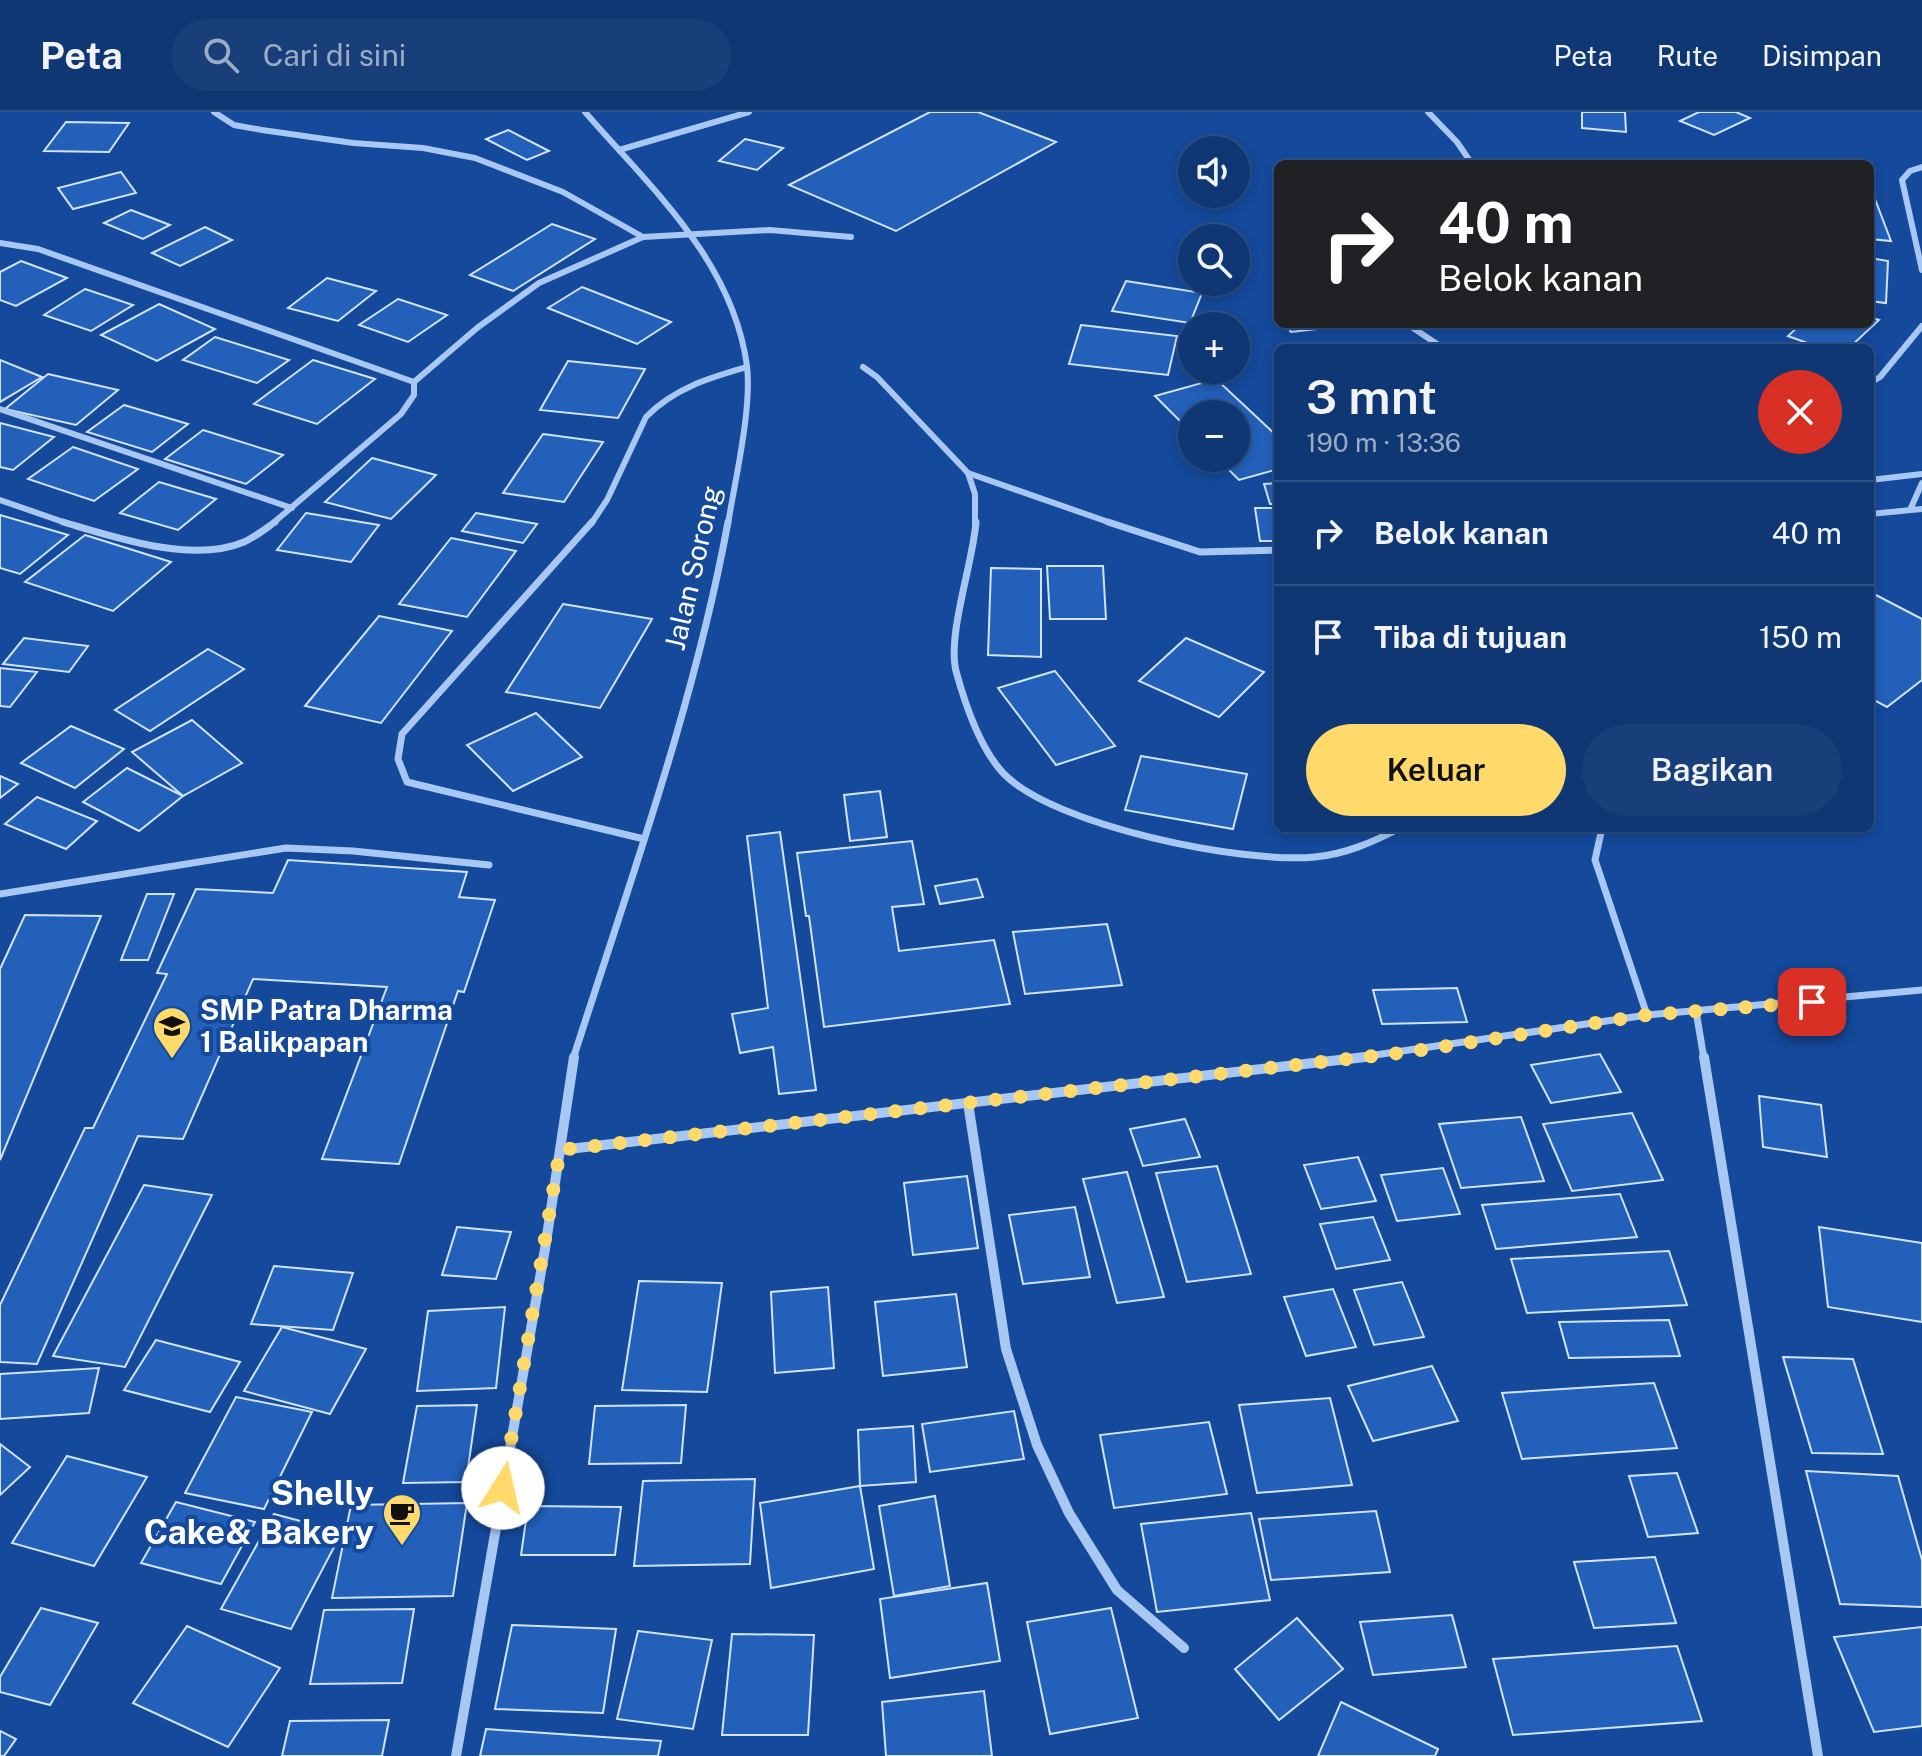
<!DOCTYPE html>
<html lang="id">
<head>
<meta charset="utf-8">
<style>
  body { margin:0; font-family:"Public Sans",sans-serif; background:#183f79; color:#f1f3f6; height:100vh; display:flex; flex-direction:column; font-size:30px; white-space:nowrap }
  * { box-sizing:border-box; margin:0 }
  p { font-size:26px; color:#9bacc5 }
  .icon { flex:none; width:44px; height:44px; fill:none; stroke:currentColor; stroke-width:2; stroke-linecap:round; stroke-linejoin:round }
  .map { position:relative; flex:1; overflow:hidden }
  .details { position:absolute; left:1274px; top:232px; width:600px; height:488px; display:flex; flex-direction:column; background:#0f3774; border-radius:12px; box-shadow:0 4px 12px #0003,0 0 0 2px #2f5186 }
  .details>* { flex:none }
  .top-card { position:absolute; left:1274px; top:48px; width:600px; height:168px; border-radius:12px; box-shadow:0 4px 12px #0003,0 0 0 2px #2f5186; background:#202124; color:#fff; overflow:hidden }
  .tools { position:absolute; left:1178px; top:24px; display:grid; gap:16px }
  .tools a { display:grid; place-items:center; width:72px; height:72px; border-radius:50%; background:#0f3774; box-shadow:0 4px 12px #0003,0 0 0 2px #2f5186; font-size:40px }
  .pin { position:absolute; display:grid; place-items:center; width:68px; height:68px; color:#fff; margin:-34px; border-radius:16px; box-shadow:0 4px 12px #0006 }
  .me { position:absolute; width:88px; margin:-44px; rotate:10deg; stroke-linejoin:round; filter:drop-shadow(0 0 6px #0008) }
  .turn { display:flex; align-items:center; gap:28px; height:168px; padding:0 32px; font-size:36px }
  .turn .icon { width:104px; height:104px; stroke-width:2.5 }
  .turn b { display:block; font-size:56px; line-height:68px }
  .round { display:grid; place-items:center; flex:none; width:84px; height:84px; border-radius:42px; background:#183f79 }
  .headline { display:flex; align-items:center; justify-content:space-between; height:136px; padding:0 32px }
  h1 { font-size:48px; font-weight:600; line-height:60px }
  .button { display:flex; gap:16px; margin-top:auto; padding:16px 32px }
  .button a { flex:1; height:92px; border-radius:48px; background:#ffda6b; color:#111; font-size:32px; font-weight:600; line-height:92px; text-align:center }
  .button a+a { background:#183f79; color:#f1f3f6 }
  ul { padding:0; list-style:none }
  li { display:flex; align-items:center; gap:24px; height:104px; padding:0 32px; border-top:2px solid #2f5186 }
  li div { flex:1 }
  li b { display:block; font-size:30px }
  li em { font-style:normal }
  header { display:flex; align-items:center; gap:48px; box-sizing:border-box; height:112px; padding:0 40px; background:#0f3774; border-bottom:2px solid #2f5186 }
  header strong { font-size:38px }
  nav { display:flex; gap:44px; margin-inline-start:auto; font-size:28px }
  .search { width:560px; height:72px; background:#183f79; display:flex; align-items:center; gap:20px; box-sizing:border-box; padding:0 28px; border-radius:44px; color:#9bacc5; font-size:30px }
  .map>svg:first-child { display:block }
</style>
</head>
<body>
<header>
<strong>Peta</strong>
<div class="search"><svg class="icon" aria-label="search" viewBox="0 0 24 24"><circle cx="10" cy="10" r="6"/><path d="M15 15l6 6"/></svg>Cari di sini</div>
<nav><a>Peta</a><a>Rute</a><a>Disimpan</a></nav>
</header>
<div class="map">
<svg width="1922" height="1644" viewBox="0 0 1922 1644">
  <rect width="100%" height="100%" fill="#14499b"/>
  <g fill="#2260ba" stroke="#d1e3fd" stroke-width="2">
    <path d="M930,0H978L1056,30L896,119L789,73Z"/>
    <path d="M1582,0H1625L1626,20L1582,16Z"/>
    <path d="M1699,0H1736L1750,6L1714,23L1680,9Z"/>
    <path d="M66,10L129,11L109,40L44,39Z"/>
    <path d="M508,18L549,39L527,48L486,27Z"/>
    <path d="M745,27L783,36L757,58L719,49Z"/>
    <path d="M121,60L136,81L73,97L58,76Z"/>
    <path d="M1870,86L1875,87L1891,129L1870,127Z"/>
    <path d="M131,98L170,113L143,127L104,111Z"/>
    <path d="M552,112L595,127L513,179L470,163Z"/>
    <path d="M205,115L232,128L180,154L152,141Z"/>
    <path d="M1870,146L1888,149L1886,191L1870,189Z"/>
    <path d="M21,149L67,166L16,194L0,188V160Z"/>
    <path d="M327,166L376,179L338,209L288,196Z"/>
    <path d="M1126,169L1202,181L1190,211L1112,199Z"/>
    <path d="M582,175L671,210L637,232L548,196Z"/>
    <path d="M85,177L133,193L91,219L44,203Z"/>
    <path d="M398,187L447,203L408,230L359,213Z"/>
    <path d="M159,192L215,217L157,249L101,223Z"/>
    <path d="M1870,205L1879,208L1849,236H1821L1788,224L1801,212H1870Z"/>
    <path d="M1286,212H1363L1291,220Z"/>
    <path d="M1081,213L1177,224L1168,263L1069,252Z"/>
    <path d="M215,225L289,248L257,271L183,248Z"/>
    <path d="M0,248L42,265L0,290Z"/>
    <path d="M313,248L375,267L317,312L254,292Z"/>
    <path d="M568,249L645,257L618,306L540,298Z"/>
    <path d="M48,262L118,278L76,313L5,297Z"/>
    <path d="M1216,267L1278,325V357L1239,368L1217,346H1236V302H1192V321L1155,284Z"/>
    <path d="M124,293L188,312L152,340L87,320Z"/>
    <path d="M0,311L54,325L13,358L0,355Z"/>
    <path d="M203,318L283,343L246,372L165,347Z"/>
    <path d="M543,322L603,330L564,390L503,381Z"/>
    <path d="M73,335L138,357L94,389L28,367Z"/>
    <path d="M372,346L436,363L391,407L325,390Z"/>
    <path d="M159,370L216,387L178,418L120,401Z"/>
    <path d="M1278,371V392H1270L1264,372Z"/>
    <path d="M1255,396H1278V429H1260Z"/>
    <path d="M306,401L379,413L351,450L277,438Z"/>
    <path d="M476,401L537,412L523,431L462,419Z"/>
    <path d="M0,403L68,423L20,462L0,456Z"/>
    <path d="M85,423L171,450L113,499L25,470Z"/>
    <path d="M451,426L516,439L467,505L399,492Z"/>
    <path d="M1047,454H1103L1106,507H1050Z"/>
    <path d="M991,456L1041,457V545L988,543Z"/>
    <path d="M1874,482L1922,507V568L1887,595L1870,586V485Z"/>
    <path d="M563,492L652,507L600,596L506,580Z"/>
    <path d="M379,504L452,519L381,611L305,594Z"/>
    <path d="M24,526L88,534L69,560L3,552Z"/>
    <path d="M1186,526L1264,560L1219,605L1139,569Z"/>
    <path d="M208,537L244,557L150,619L115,598Z"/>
    <path d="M0,556L37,560L10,595L0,594Z"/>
    <path d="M1055,559L1115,634L1056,653L998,576Z"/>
    <path d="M536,601L582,645L513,679L467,633Z"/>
    <path d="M192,608L242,651L183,684L132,640Z"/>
    <path d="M71,614L124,637L75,676L21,651Z"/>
    <path d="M1141,644L1247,662L1233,717L1125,698Z"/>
    <path d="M127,656L183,684L139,719L83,690Z"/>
    <path d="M0,664L18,672L0,686Z"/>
    <path d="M880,679L887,725L850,729L844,683Z"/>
    <path d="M37,685L97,709L66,737L5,712Z"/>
    <path d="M780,720L816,978L779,982L773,935L740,941L732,902L768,896L747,724Z"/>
    <path d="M912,729L924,792L892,795L899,839L994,828L1010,892L824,915L809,804H806L797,741Z"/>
    <path d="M288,748L467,760L459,785L495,788L464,880L458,879L399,1052L322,1047L387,875L253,867L183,1027L138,1024L37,1252L0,1250V1193L85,1016H93L167,862L157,861L196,777L273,781Z"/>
    <path d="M977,767L983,785L940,792L935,774Z"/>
    <path d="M147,782H174L148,848H121Z"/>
    <path d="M25,803L101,804L0,1048V857Z"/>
    <path d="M1107,812L1122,873L1025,882L1013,820Z"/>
    <path d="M1457,876L1467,910L1382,912L1373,878Z"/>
    <path d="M1600,942L1621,980L1551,991L1531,953Z"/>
    <path d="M1759,984L1821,993L1827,1045L1763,1035Z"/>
    <path d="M1632,1001L1663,1068L1572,1079L1543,1012Z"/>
    <path d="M1521,1005L1544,1069L1461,1076L1439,1012Z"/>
    <path d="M1185,1007L1200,1045L1143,1054L1130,1017Z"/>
    <path d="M1358,1045L1376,1089L1321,1097L1304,1053Z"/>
    <path d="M1217,1054L1251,1162L1187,1170L1156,1061Z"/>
    <path d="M1443,1056L1460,1102L1397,1109L1381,1063Z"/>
    <path d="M1127,1060L1164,1185L1117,1191L1083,1067Z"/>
    <path d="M967,1064L978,1136L913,1143L904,1071Z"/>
    <path d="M144,1073L212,1083L125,1255L53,1244Z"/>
    <path d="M1620,1082L1637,1125L1496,1137L1482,1093Z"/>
    <path d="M1075,1095L1090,1165L1023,1172L1009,1103Z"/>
    <path d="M1373,1105L1390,1148L1336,1157L1320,1112Z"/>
    <path d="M457,1115L511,1120L496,1167L442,1163Z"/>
    <path d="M1819,1115L1922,1131V1210L1828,1195Z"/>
    <path d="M1669,1139L1687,1193L1527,1201L1511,1147Z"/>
    <path d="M274,1154L353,1161L333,1218L251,1212Z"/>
    <path d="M639,1169L722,1171L707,1280L622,1278Z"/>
    <path d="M1402,1170L1424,1225L1374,1233L1354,1178Z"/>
    <path d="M828,1175L834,1256L775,1261L771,1180Z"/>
    <path d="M1333,1177L1356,1235L1306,1244L1284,1185Z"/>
    <path d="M956,1182L967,1255L883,1264L875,1190Z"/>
    <path d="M505,1195L496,1276L417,1279L428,1199Z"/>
    <path d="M1669,1208L1680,1244L1569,1246L1559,1210Z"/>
    <path d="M282,1215L366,1237L330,1302L244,1279Z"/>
    <path d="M156,1228L240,1250L210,1300L124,1278Z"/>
    <path d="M1783,1245L1853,1247L1883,1342L1812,1341Z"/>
    <path d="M1432,1254L1458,1309L1373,1329L1348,1274Z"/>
    <path d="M99,1256L89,1301L0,1307V1262Z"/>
    <path d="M1654,1271L1677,1336L1522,1347L1502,1281Z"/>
    <path d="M236,1285L312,1300L264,1397L185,1381Z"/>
    <path d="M1330,1286L1352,1373L1257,1381L1239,1293Z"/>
    <path d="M477,1293L466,1370L403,1371L417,1294Z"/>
    <path d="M686,1293L681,1351L589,1352L595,1294Z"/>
    <path d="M1014,1299L1024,1347L930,1360L922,1312Z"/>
    <path d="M1209,1310L1227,1382L1114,1396L1100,1323Z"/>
    <path d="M913,1314L916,1370L860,1374L858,1318Z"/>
    <path d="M0,1332L30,1355L0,1383Z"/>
    <path d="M67,1344L147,1365L94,1454L12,1431Z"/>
    <path d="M1806,1359L1898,1364L1922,1448V1495L1840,1492Z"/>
    <path d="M1677,1361L1698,1421L1648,1425L1629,1364Z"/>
    <path d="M755,1367L750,1452L634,1454L643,1369Z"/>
    <path d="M860,1374L874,1457L771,1476L760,1391Z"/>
    <path d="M935,1384L950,1474L894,1484L879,1394Z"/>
    <path d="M176,1390L255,1410L221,1472L141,1451Z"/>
    <path d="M467,1391L453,1484L332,1486L351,1393Z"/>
    <path d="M528,1394L621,1395L615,1443H521Z"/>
    <path d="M1376,1399L1390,1460L1271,1468L1259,1407Z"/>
    <path d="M1251,1401L1270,1488L1157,1500L1141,1412Z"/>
    <path d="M274,1402L342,1420L291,1517L221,1497Z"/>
    <path d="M1655,1445L1676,1511L1594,1516L1574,1450Z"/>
    <path d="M987,1471L1000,1549L890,1566L880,1487Z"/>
    <path d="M41,1496L98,1511L50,1593L0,1580V1565Z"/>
    <path d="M1111,1496L1138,1606L1050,1622L1027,1510Z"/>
    <path d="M414,1497L402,1571L310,1572L324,1498Z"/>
    <path d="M1452,1503L1466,1555L1373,1563L1360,1510Z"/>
    <path d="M1297,1506L1343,1557L1279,1608L1235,1557Z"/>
    <path d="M512,1513L616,1517L603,1601L495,1597Z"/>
    <path d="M187,1514L280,1556L228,1635L133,1591Z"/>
    <path d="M1922,1515V1614L1874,1620L1834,1525Z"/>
    <path d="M638,1519L712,1528L693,1617L617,1607Z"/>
    <path d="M732,1522L814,1523L808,1623H722Z"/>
    <path d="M1677,1534L1702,1609L1513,1623L1493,1547Z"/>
    <path d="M984,1579L992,1644H886L882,1590Z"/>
    <path d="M1341,1590L1438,1637L1435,1644H1318Z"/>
    <path d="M389,1608L382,1644H282L290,1609Z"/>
    <path d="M486,1617L661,1629L658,1644H480Z"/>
    <path d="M0,1619L16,1627L4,1644H0Z"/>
  </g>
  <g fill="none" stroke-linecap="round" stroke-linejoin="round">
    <g stroke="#a8c7f3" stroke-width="6">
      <path d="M214,0L234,13L262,18L353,31L423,36L475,46L563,80L643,125L770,118L851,125"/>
      <path d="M585,0C651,76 733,149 747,254C752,297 735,368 728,412"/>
      <path d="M1428,0L1457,30L1472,52"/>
      <path d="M619,38L749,0"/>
      <path d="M1922,55L1910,59L1902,68L1922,158"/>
      <path d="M0,131L38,137L414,270V283L401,302L272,412"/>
      <path d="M1407,212L1443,236"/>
      <path d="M863,255L877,265L968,361L975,382V412"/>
      <path d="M414,270L477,216L539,171L643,125"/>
      <path d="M1870,271L1880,265L1922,214"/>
      <path d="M0,297L292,396"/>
      <path d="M968,361L1114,412"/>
      <path d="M1870,368L1922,362"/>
      <path d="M0,388L69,412"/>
      <path d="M1910,398L1922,371"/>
      <path d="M1870,402L1922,397"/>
      <path d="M591,412L607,388L646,305C674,276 709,266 747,255"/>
    </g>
    <g stroke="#a8c7f3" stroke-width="7">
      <path d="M63,410C114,425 192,452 244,430C255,425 265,417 275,410"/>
      <path d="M592,410L402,622L398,647L407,670L644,727"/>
      <path d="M976,410C973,451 947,523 956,559C965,592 980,637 1004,662C1055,714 1243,752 1315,745C1346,742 1373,730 1400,716"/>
      <path d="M1108,410L1200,440L1278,438"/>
      <path d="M1602,716L1595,748L1647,903L1922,878"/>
      <path d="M0,782L286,736L353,739L489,753"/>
      <path d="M1696,899L1704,947"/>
      <path d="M573,947C629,772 695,590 728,410"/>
      <path d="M1348,947L1647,903"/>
    </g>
    <g stroke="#a8c7f3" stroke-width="10">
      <path d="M1704,945L1818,1644"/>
      <path d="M968,991L1006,1237L1037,1333L1069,1401L1117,1478L1184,1536"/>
      <path d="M560,1038L1365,945"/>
      <path d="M456,1644L545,1137L574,945"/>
    </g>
  </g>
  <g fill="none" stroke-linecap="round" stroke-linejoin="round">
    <path stroke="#ffda6b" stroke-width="14" stroke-dasharray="0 25.2" d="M503,1376L560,1038L1408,940L1647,903L1812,890"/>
  </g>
  <defs>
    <symbol id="school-pin" viewBox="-11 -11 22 30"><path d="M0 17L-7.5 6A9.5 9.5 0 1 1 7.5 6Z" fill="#ffda6b" stroke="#14499b"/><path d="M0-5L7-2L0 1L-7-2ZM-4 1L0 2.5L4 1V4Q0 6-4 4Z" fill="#111"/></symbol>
    <symbol id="cafe-pin" viewBox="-11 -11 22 30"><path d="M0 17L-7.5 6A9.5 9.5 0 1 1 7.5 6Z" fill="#ffda6b" stroke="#14499b"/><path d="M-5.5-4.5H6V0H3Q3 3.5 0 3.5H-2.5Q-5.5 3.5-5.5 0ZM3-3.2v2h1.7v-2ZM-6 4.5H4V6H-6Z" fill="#111"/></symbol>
  </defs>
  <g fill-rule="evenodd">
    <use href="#school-pin" x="150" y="892" width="44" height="60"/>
    <use href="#cafe-pin" x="380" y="1379" width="44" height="60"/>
  </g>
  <g text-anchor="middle" stroke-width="8" stroke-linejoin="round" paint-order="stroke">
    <g font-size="28" fill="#fff" stroke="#14499b">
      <text transform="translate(693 456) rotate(-77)" y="10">Jalan Sorong</text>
    </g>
    <g font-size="28" font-weight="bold" fill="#fff" stroke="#14499b" text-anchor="start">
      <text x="200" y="908">SMP Patra Dharma<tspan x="200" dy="32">1 Balikpapan</tspan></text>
    </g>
    <g font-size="34" font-weight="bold" fill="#fff" stroke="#14499b" text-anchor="end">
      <text x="374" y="1393">Shelly<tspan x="374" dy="39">Cake&amp; Bakery</tspan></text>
    </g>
  </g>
</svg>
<div class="tools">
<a><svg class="icon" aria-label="sound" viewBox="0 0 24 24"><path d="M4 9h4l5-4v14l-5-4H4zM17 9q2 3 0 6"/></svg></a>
<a><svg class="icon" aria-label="search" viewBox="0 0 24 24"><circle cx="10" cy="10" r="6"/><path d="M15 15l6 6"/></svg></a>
<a>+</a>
<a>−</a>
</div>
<div class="pin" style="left:1812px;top:890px;background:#d93025"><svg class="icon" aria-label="arrive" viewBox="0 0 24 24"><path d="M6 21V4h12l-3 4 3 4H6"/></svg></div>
<svg class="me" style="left:503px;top:1376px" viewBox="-20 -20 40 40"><circle r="19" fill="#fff"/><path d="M0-13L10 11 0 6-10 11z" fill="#ffda6b"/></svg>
<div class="top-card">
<div class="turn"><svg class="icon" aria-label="right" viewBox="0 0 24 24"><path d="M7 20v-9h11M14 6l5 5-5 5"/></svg><div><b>40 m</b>Belok kanan</div></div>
</div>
<section class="details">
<div class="headline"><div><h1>3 mnt</h1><p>190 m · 13:36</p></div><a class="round" style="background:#d93025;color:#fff"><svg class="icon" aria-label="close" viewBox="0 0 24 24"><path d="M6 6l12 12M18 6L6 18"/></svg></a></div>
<ul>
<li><svg class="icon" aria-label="right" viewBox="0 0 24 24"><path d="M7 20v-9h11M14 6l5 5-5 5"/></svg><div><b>Belok kanan</b></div><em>40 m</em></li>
<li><svg class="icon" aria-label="arrive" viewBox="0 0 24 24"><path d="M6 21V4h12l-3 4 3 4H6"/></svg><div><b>Tiba di tujuan</b></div><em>150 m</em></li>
</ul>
<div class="button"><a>Keluar</a><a>Bagikan</a></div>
</section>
</div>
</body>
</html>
